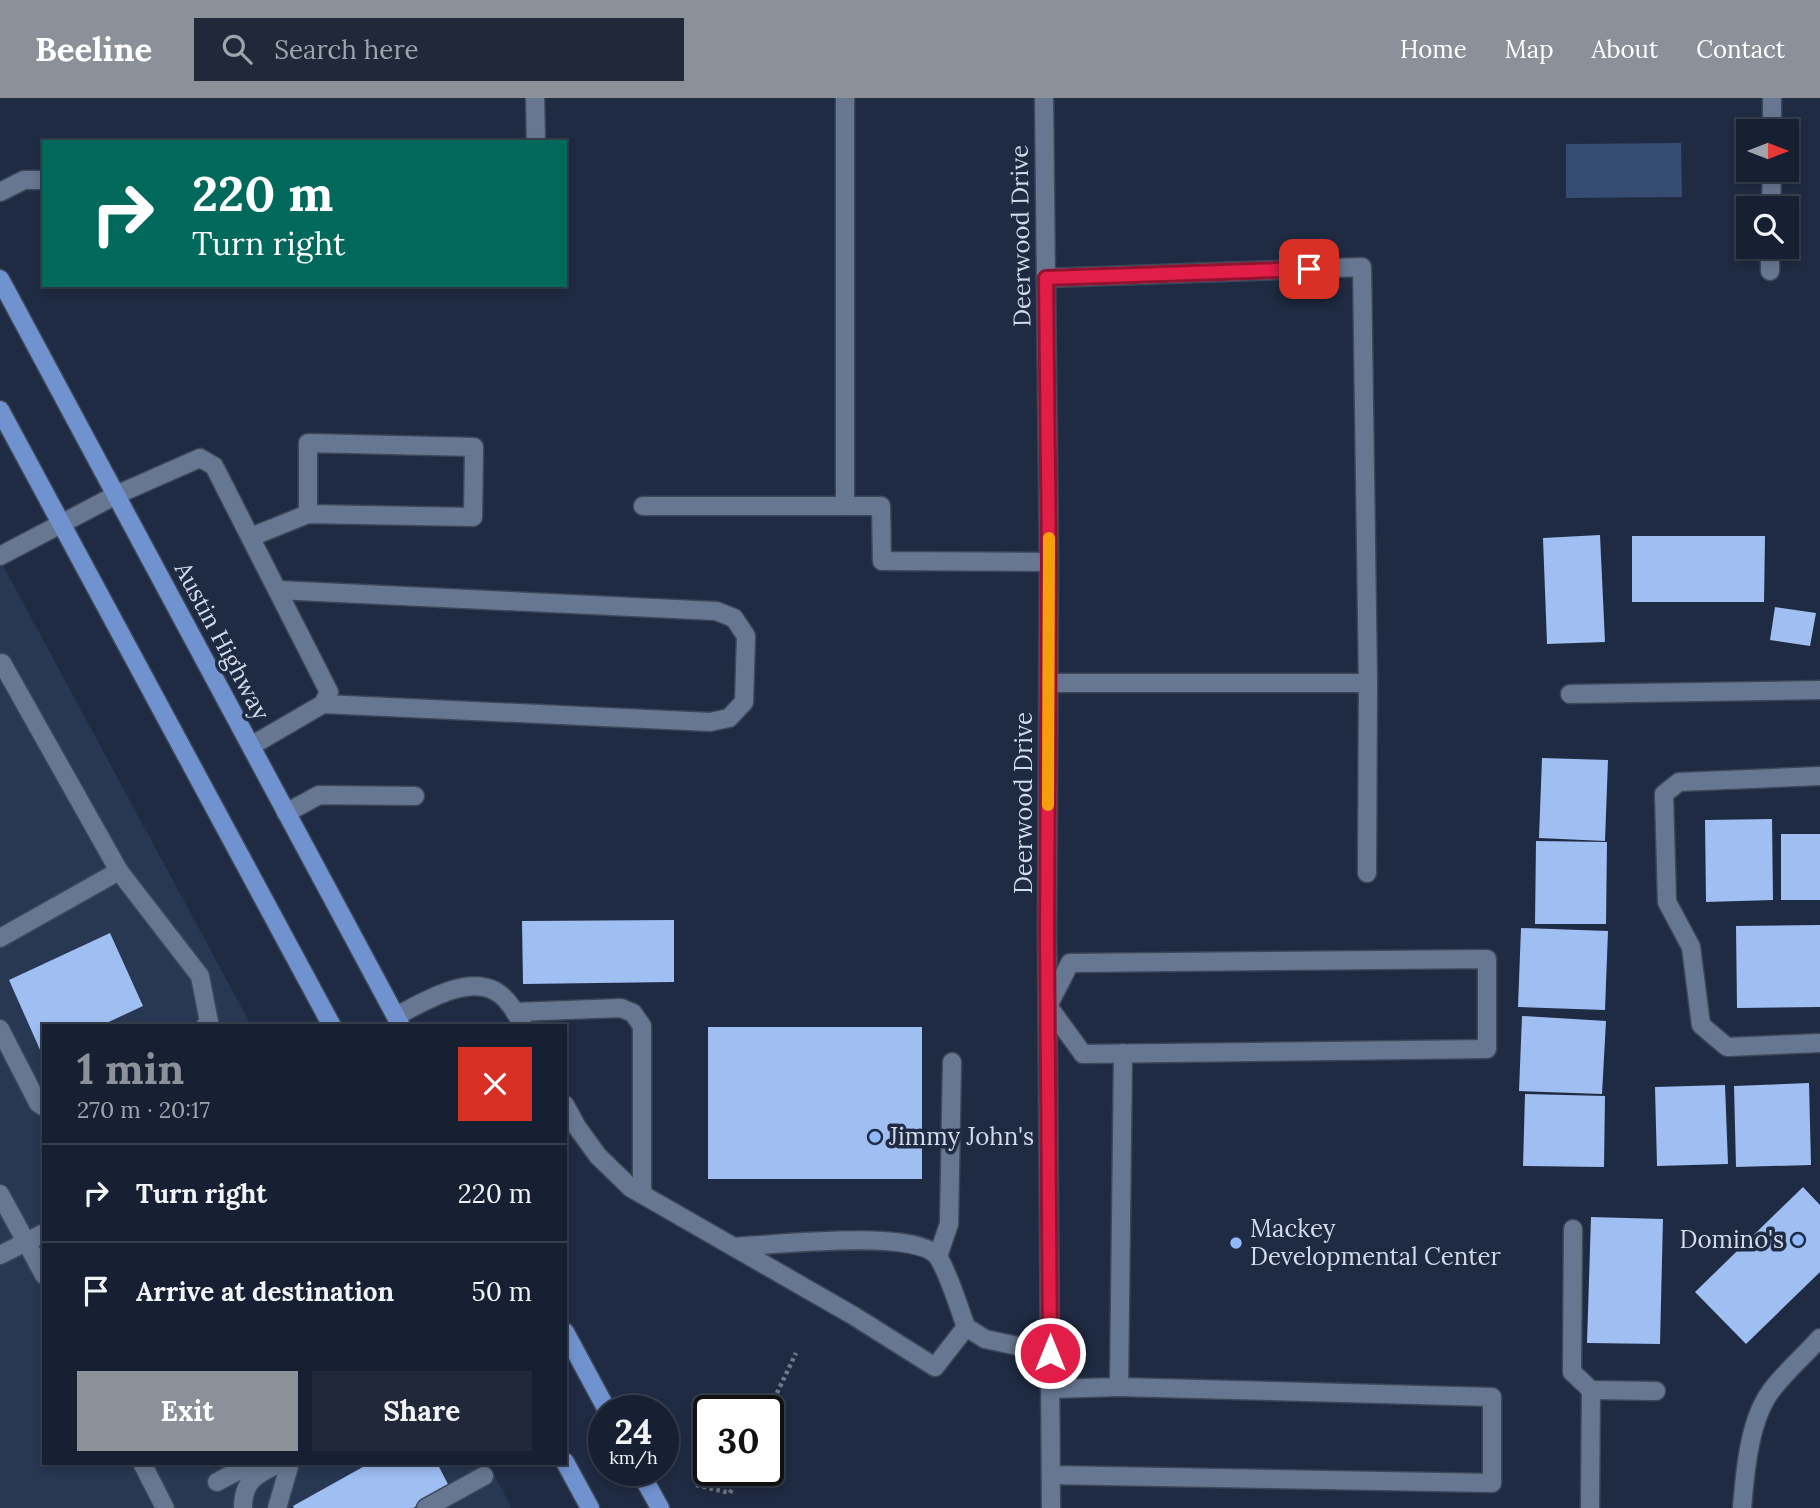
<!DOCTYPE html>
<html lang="en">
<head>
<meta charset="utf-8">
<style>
  body { margin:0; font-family:Lora,serif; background:#20283a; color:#f1f3f6; height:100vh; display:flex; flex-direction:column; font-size:26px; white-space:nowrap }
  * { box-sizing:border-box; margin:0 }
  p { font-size:23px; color:#9ea3ac }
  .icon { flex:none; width:38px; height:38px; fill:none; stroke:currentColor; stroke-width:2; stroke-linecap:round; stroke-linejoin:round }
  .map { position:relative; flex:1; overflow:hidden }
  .side { position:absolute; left:42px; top:926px; width:525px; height:441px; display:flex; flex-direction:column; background:#172032; border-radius:0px; box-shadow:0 4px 10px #0003,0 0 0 2px #363e4d }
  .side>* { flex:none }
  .banner { position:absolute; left:42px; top:42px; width:525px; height:147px; border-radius:0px; box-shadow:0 4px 10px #0003,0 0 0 2px #363e4d; background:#00695c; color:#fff; overflow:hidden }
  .needle { width:46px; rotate:90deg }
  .buttons { position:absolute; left:1736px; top:21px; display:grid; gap:14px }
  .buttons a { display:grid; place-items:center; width:63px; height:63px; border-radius:0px; background:#172032; box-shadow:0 4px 10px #0003,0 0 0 2px #363e4d; font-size:35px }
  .speed { position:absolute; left:588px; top:1297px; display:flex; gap:14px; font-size:35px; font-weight:700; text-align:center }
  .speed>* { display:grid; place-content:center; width:91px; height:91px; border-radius:50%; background:#172032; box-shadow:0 4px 10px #0003,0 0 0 2px #363e4d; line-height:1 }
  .speed small { font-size:18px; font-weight:400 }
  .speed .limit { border:4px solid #111; border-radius:10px; background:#fff; color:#111 }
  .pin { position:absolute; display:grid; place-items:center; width:60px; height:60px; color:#fff; margin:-30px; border-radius:14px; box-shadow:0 4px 10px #0006 }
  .me { position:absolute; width:77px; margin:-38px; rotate:0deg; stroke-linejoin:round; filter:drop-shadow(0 0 5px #0008) }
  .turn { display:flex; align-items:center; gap:24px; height:147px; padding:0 35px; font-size:32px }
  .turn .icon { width:91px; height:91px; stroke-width:2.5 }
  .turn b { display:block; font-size:49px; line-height:60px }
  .round { display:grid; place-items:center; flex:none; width:74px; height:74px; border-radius:0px; background:#20283a }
  .head { display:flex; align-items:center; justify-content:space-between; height:119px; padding:0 35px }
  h1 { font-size:42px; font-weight:700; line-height:52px; color:#8c9099 }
  .cta { display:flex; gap:14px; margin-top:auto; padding:14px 35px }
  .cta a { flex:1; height:80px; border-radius:0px; background:#8c9099; color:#fff; font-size:28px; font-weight:700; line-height:80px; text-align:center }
  .cta a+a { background:#20283a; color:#f1f3f6 }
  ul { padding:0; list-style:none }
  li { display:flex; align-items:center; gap:21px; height:98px; padding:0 35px; border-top:2px solid #363e4d }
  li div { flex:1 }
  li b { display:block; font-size:26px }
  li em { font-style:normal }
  header { display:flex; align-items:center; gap:42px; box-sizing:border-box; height:98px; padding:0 35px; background:#8c9099; color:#fff }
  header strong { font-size:33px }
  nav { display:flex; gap:38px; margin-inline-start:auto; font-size:24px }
  .search { width:490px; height:63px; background:#20283a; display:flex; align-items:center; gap:18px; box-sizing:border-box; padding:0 24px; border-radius:0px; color:#9ea3ac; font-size:26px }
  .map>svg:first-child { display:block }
</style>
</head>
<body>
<header>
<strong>Beeline</strong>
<div class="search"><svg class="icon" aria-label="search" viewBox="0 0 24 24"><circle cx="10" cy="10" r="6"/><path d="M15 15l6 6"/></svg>Search here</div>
<nav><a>Home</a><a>Map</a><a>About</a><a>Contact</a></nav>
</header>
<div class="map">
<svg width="1820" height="1410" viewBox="0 0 1820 1410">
  <rect width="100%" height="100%" fill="#1f2b42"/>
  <path fill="#283752" d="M0,462L251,927L44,928V1365H488L512,1410H0Z"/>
  <path fill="#364c73" d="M1681,45L1682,99L1566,100V46Z"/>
  <g fill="#9fbef2">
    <path d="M1600,437L1605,544L1547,546L1543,440Z"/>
    <path d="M1632,438H1765L1764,504H1632Z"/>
    <path d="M1775,509L1816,515L1810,548L1770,542Z"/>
    <path d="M1542,660L1608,662L1605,743L1539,740Z"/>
    <path d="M1772,721L1773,802L1706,804L1705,722Z"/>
    <rect x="1781" y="736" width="39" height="66"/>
    <path d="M1536,743L1607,744L1606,826H1535Z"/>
    <path d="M674,822V884L523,886L522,823Z"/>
    <path d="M1820,827V909L1737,910L1736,828Z"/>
    <path d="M1521,830L1608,833L1605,912L1518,909Z"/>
    <path d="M110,835L143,908L100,928H44V953L41,954L9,882Z"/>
    <path d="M1522,918L1606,923L1602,996L1519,993Z"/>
    <rect x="708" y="929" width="214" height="152"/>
    <path d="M1809,985L1811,1067L1736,1069L1734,988Z"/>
    <path d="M1725,987L1728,1066L1657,1068L1655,989Z"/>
    <path d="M1525,996L1605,998L1604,1069L1523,1068Z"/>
    <path d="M1803,1089L1820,1107V1174L1746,1246L1695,1194Z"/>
    <path d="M1591,1119L1663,1121L1660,1246L1587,1245Z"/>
    <path d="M370,1365H437L450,1390L413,1410H294L293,1408Z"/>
  </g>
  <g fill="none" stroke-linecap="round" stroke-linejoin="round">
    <defs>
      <g id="lane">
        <path d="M535,0L536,44"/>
        <path d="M845,0V408H881L882,463L1049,464"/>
        <path d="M1772,33V0"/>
        <path d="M0,94L24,82H44"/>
        <path d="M1771,110L1772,72"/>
        <path d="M1770,173V149"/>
        <path d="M1046,180L1362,169L1368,585H1049"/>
        <path d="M643,408H845"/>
        <path d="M251,439L308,416V345L474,349L473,419L308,416"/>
        <path d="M0,458L116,397L200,360L214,368L329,594L323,606L251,648"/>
        <path d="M278,492L716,513L734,520L746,538L744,604L729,620L710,624L323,606"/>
        <path d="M0,566L2,565L119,773L200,878L209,924L205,928"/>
        <path d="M1570,596L1820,592"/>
        <path d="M1820,678L1679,684L1664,696L1667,804L1691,849L1701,927L1727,949L1820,945"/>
        <path d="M286,715L319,697L415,698"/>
        <path d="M1367,775L1368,585"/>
        <path d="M0,840L119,773"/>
        <path d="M1487,861V951L1083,956L1048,908L1070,865Z"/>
        <path d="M515,914L621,910L633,915L642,928V1096"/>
        <path d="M396,918C422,905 466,877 495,893C507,899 517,916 523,928"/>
        <path d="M0,931L38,1005L44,1009"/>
        <path d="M565,1007L577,1029L598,1058L631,1090L854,1218L935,1269L966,1229L985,1241L1050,1255"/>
        <path d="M0,1096L44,1177"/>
        <path d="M1573,1131L1572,1274L1591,1292L1590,1410"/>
        <path d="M734,1149C771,1147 918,1130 938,1159C949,1176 959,1210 966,1229"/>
        <path d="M0,1157L44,1135"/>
        <path d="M938,1158L949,1126L952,964"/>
        <path d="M1050,1291L1119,1289L1123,955"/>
        <path d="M1591,1292L1656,1293"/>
        <path d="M142,1365L165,1410"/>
        <path d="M1051,1377L1492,1385V1299L1119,1289"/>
        <path d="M217,1384L253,1365"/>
        <path d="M243,1410C243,1382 257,1376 280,1365"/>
        <path d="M277,1410L290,1365"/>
        <path d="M426,1410L484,1378"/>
        <path d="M1742,1410C1745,1375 1749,1322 1771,1293C1785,1274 1804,1258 1820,1240"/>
      </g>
      <path id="street" d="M1044,0L1049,464L1047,833L1051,1410"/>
      <g id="primary">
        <path d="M0,181L401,928"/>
        <path d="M0,312L332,928"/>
        <path d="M565,1234L607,1312"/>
        <path d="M565,1364L590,1410"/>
        <path d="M639,1372L660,1410"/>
      </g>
    </defs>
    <use href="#lane" stroke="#3d475a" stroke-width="21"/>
    <use href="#street" stroke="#3d475a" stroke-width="21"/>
    <use href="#primary" stroke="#3d475a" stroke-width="21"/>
    <g stroke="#6f798c" stroke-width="4.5" stroke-dasharray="3.5 3.5" stroke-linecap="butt">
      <path d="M768,1314L796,1255"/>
      <path d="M696,1387L730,1395L741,1372"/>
    </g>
    <use href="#lane" stroke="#687791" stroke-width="18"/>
    <use href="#street" stroke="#687791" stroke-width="18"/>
    <use href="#primary" stroke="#7092cf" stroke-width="18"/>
  </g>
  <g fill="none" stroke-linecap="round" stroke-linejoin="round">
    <defs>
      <path id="route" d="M1050,1255L1047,834L1049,464L1046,180L1309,171"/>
    </defs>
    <use href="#route" stroke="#92132f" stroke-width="18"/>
    <use href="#route" stroke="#e11d48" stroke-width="12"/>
    <path stroke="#f59e0b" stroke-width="12" d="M1048,707L1049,440"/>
  </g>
  <g fill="#90b8fd" stroke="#1f2b42" stroke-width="2.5">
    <circle cx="875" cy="1039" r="7"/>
    <circle cx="1798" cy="1142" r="7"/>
    <circle cx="1236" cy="1145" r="7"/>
  </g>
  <g text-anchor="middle" stroke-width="7" stroke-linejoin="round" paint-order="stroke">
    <g font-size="24" fill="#d2dbe9" stroke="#1f2b42">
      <text transform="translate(1021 138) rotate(-91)" y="8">Deerwood Drive</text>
      <text transform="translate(222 543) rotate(62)" y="8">Austin Highway</text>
      <text transform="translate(1024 705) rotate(-90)" y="8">Deerwood Drive</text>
    </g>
    <g font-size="24" fill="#d2dbe9" stroke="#1f2b42" text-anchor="start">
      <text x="889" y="1047">Jimmy John's</text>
      <text x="1250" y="1139">Mackey<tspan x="1250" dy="28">Developmental Center</tspan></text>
      <text x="1784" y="1150" text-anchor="end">Domino's</text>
    </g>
  </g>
</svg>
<div class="buttons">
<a><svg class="needle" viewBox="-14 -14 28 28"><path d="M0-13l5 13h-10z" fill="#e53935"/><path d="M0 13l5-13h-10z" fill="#9ea3ac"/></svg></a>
<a><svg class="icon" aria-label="search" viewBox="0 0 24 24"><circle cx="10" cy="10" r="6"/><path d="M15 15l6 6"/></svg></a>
</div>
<div class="speed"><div>24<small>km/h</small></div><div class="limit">30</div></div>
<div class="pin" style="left:1309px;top:171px;background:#d93025"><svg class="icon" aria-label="arrive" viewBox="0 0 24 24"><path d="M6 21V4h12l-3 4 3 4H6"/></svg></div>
<svg class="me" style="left:1050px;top:1255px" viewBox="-20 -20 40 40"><circle r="17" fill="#e11d48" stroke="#fff" stroke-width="3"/><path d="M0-11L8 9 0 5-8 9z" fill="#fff"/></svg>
<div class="banner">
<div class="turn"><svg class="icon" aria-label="right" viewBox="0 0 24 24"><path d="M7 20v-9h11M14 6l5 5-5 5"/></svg><div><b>220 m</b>Turn right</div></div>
</div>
<section class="side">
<div class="head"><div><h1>1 min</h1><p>270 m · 20:17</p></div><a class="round" style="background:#d93025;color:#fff"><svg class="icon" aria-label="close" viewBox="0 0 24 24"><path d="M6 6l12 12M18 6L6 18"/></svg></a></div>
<ul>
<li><svg class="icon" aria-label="right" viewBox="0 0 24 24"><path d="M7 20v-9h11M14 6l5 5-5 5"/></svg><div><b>Turn right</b></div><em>220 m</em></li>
<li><svg class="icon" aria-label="arrive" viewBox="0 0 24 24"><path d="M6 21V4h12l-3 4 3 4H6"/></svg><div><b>Arrive at destination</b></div><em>50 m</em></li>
</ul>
<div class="cta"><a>Exit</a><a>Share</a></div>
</section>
</div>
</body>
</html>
